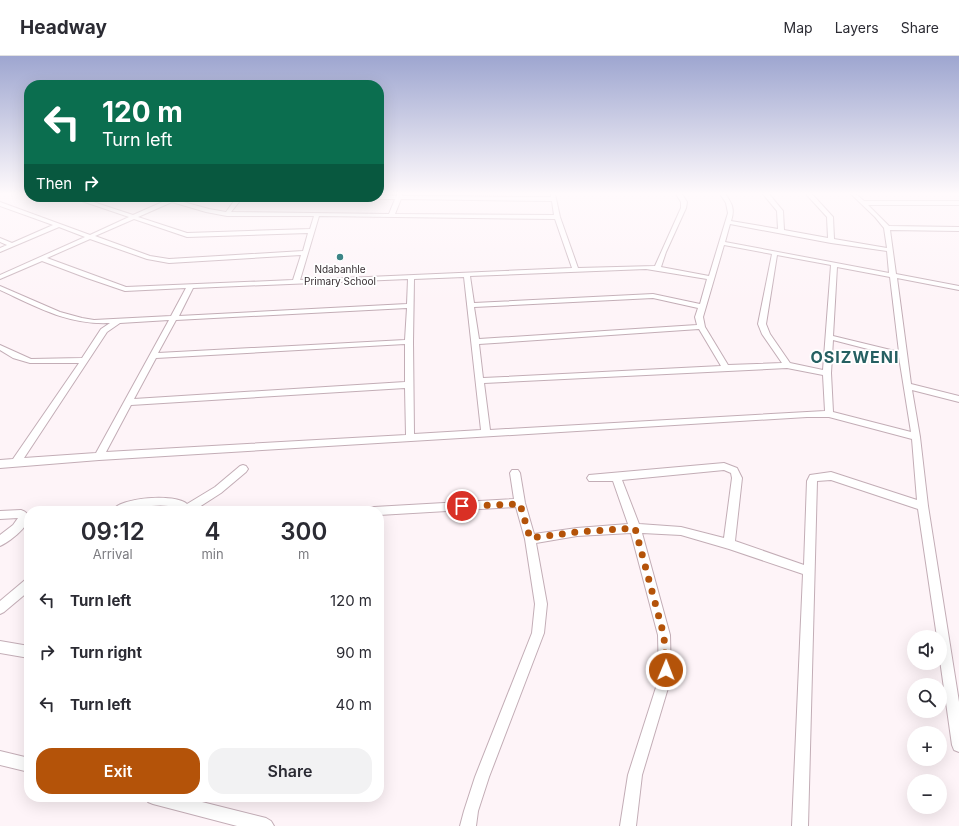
<!DOCTYPE html>
<html lang="en">
<head>
<meta charset="utf-8">
<style>
  body { margin:0; font-family:Inter,sans-serif; background:#f2f2f3; color:#2b2b33; height:100vh; display:flex; flex-direction:column; font-size:15px; white-space:nowrap }
  * { box-sizing:border-box; margin:0 }
  p { font-size:13px; color:#7c7c81 }
  .icon { flex:none; width:22px; height:22px; fill:none; stroke:currentColor; stroke-width:2; stroke-linecap:round; stroke-linejoin:round }
  .map { position:relative; flex:1; overflow:hidden }
  .side { position:absolute; left:24px; top:450px; width:360px; height:296px; display:flex; flex-direction:column; background:#fff; border-radius:16px; box-shadow:0 4px 16px #0002 }
  .side>* { flex:none }
  .top-card { position:absolute; left:24px; top:24px; width:360px; height:122px; border-radius:16px; box-shadow:0 4px 16px #0002; background:#0b6e4f; color:#fff; overflow:hidden }
  .buttons { position:absolute; left:907px; top:574px; display:grid; gap:8px }
  .buttons a { display:grid; place-items:center; width:40px; height:40px; border-radius:50%; background:#fff; box-shadow:0 4px 16px #0002; font-size:20px }
  .pin { position:absolute; display:grid; place-items:center; width:34px; height:34px; color:#fff; margin:-17px; border:2px solid #fff; border-radius:50%; box-shadow:0 1px 4px #0007 }
  .me { position:absolute; width:44px; margin:-22px; rotate:1deg; stroke-linejoin:round; filter:drop-shadow(0 0 3px #0008) }
  .turn { display:flex; align-items:center; gap:14px; height:84px; padding:0 12px; font-size:18px }
  .turn .icon { width:52px; height:52px; stroke-width:2.5 }
  .turn b { display:block; font-size:28px; line-height:34px }
  .then { display:flex; align-items:center; height:38px; padding:0 12px; background:#0003; gap:8px; font-size:15px }
  .eta { display:flex; justify-content:space-evenly; align-items:center; height:68px; text-align:center }
  .eta b { font-size:24px; font-weight:600; line-height:28px }
  .button { display:flex; gap:8px; margin-top:auto; padding:8px 12px }
  .button a { flex:1; height:46px; border-radius:16px; background:#b45309; color:#fff; font-size:16px; font-weight:600; line-height:46px; text-align:center }
  .button a+a { background:#f2f2f3; color:#2b2b33 }
  ul { padding:0; list-style:none }
  li { display:flex; align-items:center; gap:12px; height:52px; padding:0 12px }
  li div { flex:1 }
  li b { display:block; font-size:15px }
  li em { font-style:normal }
  header { display:flex; align-items:center; gap:24px; box-sizing:border-box; height:56px; padding:0 20px; background:#fff; border-bottom:1px solid #e1e1e2 }
  header strong { font-size:19px }
  nav { display:flex; gap:22px; margin-inline-start:auto; font-size:14px }
  .map>svg:first-child { display:block }
</style>
</head>
<body>
<header>
<strong>Headway</strong>
<nav><a>Map</a><a>Layers</a><a>Share</a></nav>
</header>
<div class="map">
<svg width="959" height="770" viewBox="0 0 959 770">
  <rect width="100%" height="100%" fill="#fef4f8"/>
  <g fill="none" stroke-linecap="round" stroke-linejoin="round">
    <defs>
      <g id="minor">
        <path d="M398,138H402V140L551,141V138H555L560,161L578,212L655,210L681,152V146L676,138H682L687,146L686,152L666,196L661,211L709,220L728,157L726,147L720,138H725C732,147 735,153 731,165L778,173L777,155L763,138H769L783,155L784,174L828,182L827,161L806,138H812L833,161L834,183L887,192L884,172L875,161L851,138H856L864,145H959V149H868L889,170L959,171V175L890,174L896,218L959,230V234L897,222L911,328L959,340V346L912,334L920,381L928,450L959,646V696L954,694L952,689L940,604V581H937L918,453L831,424L817,425L808,770H792L803,518L729,493L681,479L642,477L670,579L671,622L642,719L636,770H620L628,719L659,622L658,579L631,477L577,480L536,487L547,548L544,577L489,721L478,755L476,770H460L464,755L475,721L532,577L535,548L525,483L516,451L379,459V455H369L370,452L374,451L514,443L510,417L512,414H518L520,417L525,447L534,478L577,472L628,468L613,425H589L587,422L589,419L724,407L737,412L742,422L735,485L804,509L807,425L810,419L831,416L917,444L912,383L829,361H807L99,404L0,412V404L13,403L79,307H30L13,302L0,294V289L31,303L82,302L101,273L110,267C68,269 37,251 0,234V230L60,256L82,262L94,264L171,260L186,232L125,235L87,222L42,205L0,223V219L85,181L59,171L0,196V192L7,189L0,186V182L12,187L53,169L0,150V146L90,179L129,161L70,141H78L133,159L167,144L158,141H174L176,144L209,153L226,156L237,141H243L231,156L389,158L395,143H379L376,141H379V139L397,140ZM401,143L552,145L554,159L395,158ZM172,146L206,156L227,160H314L310,173L187,177L138,161ZM319,160L555,163L572,212L300,224ZM134,163L187,181L308,177L303,195L169,203L150,200L95,180ZM730,168L831,187L887,195L889,217L725,186ZM90,183L147,203L169,207L301,199L293,224L126,231L47,202ZM724,189L772,198L758,268L762,278L782,307L728,309L705,271L703,261ZM777,199L831,209L823,314L790,307L770,278L766,268ZM837,211L890,221L899,296L833,280ZM646,213L707,223L700,248L653,238L474,247L470,220ZM464,221L481,374L414,378L413,286L414,223ZM408,223L407,248L179,260L193,232ZM653,242L698,252L695,261L697,269L479,283L474,251ZM407,252L405,284L158,297L176,264ZM169,264L96,397L24,402L107,276L120,267ZM699,273L721,310L483,322L479,288ZM833,284L899,301L911,376L833,356L831,317ZM405,288V326L134,343L156,302ZM787,312L823,319L825,355L490,374L484,327ZM405,332L406,379L106,396L131,349ZM724,414L731,417L732,422L724,482L681,471L639,468L622,424Z"/>
        <path d="M243,409L246,410L248,413L246,416L221,437L193,455H180L177,452C156,445 133,455 112,455C119,441 176,437 187,448L215,431L240,410Z"/>
        <path d="M21,454C43,461 10,486 0,490V479L13,469L18,462L0,463V455Z"/>
        <path d="M29,523V535L4,556L0,558V545L25,524Z"/>
        <path d="M0,585L29,590V602L0,597Z"/>
        <path d="M0,695L29,702V716L0,709Z"/>
        <path d="M146,741H182L266,762L271,765L274,770H237L153,748L148,746Z"/>
      </g>
    </defs>
    <use href="#minor" stroke="#c3adb6" stroke-width="2"/>
    <use href="#minor" fill="#fff" fill-rule="evenodd"/>
  </g>
  <linearGradient id="sky" x2="0" y2="1"><stop stop-color="#9ea6d0"/><stop offset="0.56" stop-color="#fffafc"/><stop offset="1" stop-color="#fffafc" stop-opacity="0"/></linearGradient>
  <rect width="959" height="246" fill="url(#sky)"/>
  <g fill="none" stroke-linecap="round" stroke-linejoin="round">
    <path stroke="#b45309" stroke-width="7" stroke-dasharray="0 12.6" d="M462,450L520,448L530,482L577,476L635,472L664,580L666,614"/>
  </g>
  <circle fill="#3c8587" stroke="#fff" stroke-width="1.5" cx="340" cy="201" r="4"/>
  <g text-anchor="middle" stroke-width="3.5" stroke-linejoin="round" paint-order="stroke">
    <g font-size="10" fill="#362d31" stroke="#fff">
      <text x="340" y="217">Ndabanhle<tspan x="340" dy="12">Primary School</tspan></text>
    </g>
    <g font-size="16" font-weight="bold" letter-spacing="1" fill="#266062" stroke="#fff">
      <text x="855" y="307">OSIZWENI</text>
    </g>
  </g>
</svg>
<div class="buttons">
<a><svg class="icon" aria-label="sound" viewBox="0 0 24 24"><path d="M4 9h4l5-4v14l-5-4H4zM17 9q2 3 0 6"/></svg></a>
<a><svg class="icon" aria-label="search" viewBox="0 0 24 24"><circle cx="10" cy="10" r="6"/><path d="M15 15l6 6"/></svg></a>
<a>+</a>
<a>−</a>
</div>
<div class="pin" style="left:462px;top:450px;background:#d93025"><svg class="icon" aria-label="arrive" viewBox="0 0 24 24"><path d="M6 21V4h12l-3 4 3 4H6"/></svg></div>
<svg class="me" style="left:666px;top:614px" viewBox="-20 -20 40 40"><circle r="17" fill="#b45309" stroke="#fff" stroke-width="3"/><path d="M0-11L8 9 0 5-8 9z" fill="#fff"/></svg>
<div class="top-card">
<div class="turn"><svg class="icon" aria-label="left" viewBox="0 0 24 24"><path d="M17 20v-9H6M10 6l-5 5 5 5"/></svg><div><b>120 m</b>Turn left</div></div>
<div class="then">Then<svg class="icon" aria-label="right" viewBox="0 0 24 24"><path d="M7 20v-9h11M14 6l5 5-5 5"/></svg></div>
</div>
<section class="side">
<div class="eta">
<div><b>09:12</b><p>Arrival</p></div>
<div><b>4</b><p>min</p></div>
<div><b>300</b><p>m</p></div>
</div>
<ul>
<li><svg class="icon" aria-label="left" viewBox="0 0 24 24"><path d="M17 20v-9H6M10 6l-5 5 5 5"/></svg><div><b>Turn left</b></div><em>120 m</em></li>
<li><svg class="icon" aria-label="right" viewBox="0 0 24 24"><path d="M7 20v-9h11M14 6l5 5-5 5"/></svg><div><b>Turn right</b></div><em>90 m</em></li>
<li><svg class="icon" aria-label="left" viewBox="0 0 24 24"><path d="M17 20v-9H6M10 6l-5 5 5 5"/></svg><div><b>Turn left</b></div><em>40 m</em></li>
</ul>
<div class="button"><a>Exit</a><a>Share</a></div>
</section>
</div>
</body>
</html>
